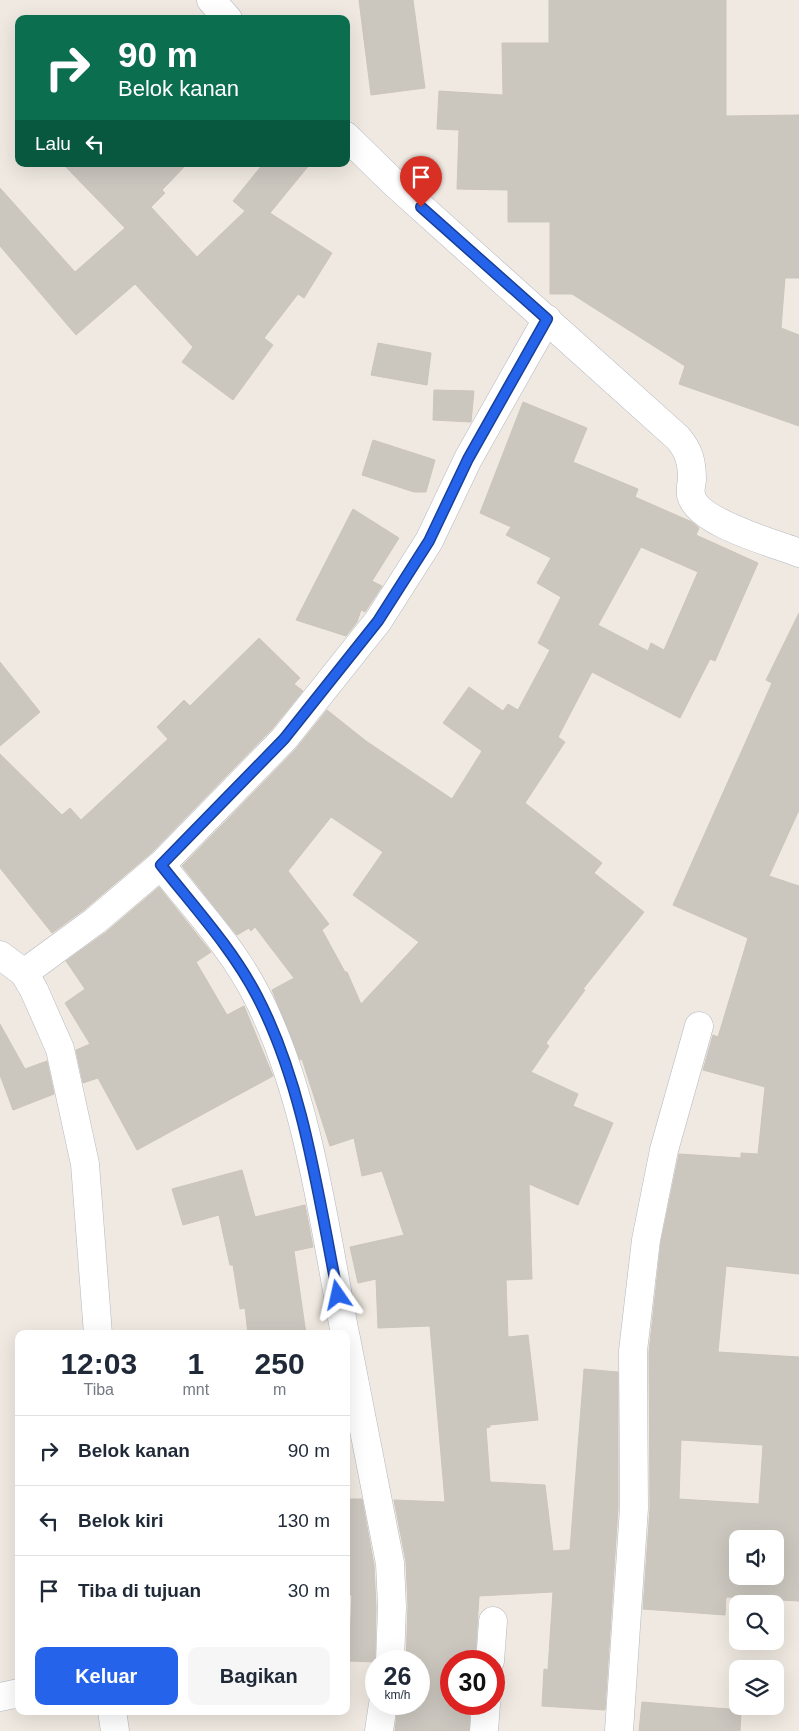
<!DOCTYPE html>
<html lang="id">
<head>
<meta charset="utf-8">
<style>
  body { margin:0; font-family:Helvetica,sans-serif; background:#f6f6f7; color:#1f2937; height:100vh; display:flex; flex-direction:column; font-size:19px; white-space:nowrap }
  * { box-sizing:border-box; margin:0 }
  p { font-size:16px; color:#747a83 }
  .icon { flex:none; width:28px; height:28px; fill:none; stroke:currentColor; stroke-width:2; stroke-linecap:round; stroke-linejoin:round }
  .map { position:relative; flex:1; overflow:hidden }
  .side { position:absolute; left:15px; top:1330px; width:335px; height:385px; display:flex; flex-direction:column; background:#fff; border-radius:10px; box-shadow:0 5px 20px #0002 }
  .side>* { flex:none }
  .banner { position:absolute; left:15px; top:15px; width:335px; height:152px; border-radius:10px; box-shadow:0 5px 20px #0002; background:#0b6e4f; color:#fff; overflow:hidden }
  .tools { position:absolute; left:729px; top:1530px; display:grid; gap:10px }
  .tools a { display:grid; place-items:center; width:55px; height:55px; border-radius:10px; background:#fff; box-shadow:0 5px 20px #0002; font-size:25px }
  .speed { position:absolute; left:365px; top:1650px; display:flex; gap:10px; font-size:25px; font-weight:700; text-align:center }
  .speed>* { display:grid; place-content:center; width:65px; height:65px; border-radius:50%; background:#fff; box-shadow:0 5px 20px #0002; line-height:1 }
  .speed small { font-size:12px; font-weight:400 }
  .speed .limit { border:8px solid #d22; background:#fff; color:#111 }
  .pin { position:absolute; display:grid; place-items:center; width:42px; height:42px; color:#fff; margin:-51px -21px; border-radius:50% 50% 50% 0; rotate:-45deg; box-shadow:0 0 5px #0007 }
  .pin .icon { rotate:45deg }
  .me { position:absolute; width:55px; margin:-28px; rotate:349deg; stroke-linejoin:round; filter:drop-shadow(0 0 4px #0008) }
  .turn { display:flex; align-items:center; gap:18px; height:105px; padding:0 20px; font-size:22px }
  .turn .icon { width:65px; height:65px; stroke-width:2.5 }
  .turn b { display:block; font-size:35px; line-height:42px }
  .then { display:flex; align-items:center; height:48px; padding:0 20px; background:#0003; gap:10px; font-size:19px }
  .eta { display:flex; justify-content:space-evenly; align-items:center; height:85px; text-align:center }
  .eta b { font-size:30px; font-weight:700; line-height:35px }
  .cta { display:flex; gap:10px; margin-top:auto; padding:10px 20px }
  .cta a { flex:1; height:58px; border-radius:10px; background:#2563eb; color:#fff; font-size:20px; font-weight:700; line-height:58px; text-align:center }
  .cta a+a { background:#f6f6f7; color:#1f2937 }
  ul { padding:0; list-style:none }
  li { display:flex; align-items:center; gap:15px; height:70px; padding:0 20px; border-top:1px solid #e0e1e3 }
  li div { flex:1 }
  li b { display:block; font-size:19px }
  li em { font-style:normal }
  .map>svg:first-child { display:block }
</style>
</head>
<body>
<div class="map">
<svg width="799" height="1731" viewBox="0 0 799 1731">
  <rect width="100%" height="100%" fill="#efe9e1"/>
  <g fill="#cbc7bf" stroke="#cbc5ba" fill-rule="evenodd">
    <path d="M359,0H413L425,88L371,95Z"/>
    <path d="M549,0H726V116L799,115V278H785L781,328L799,335V426L679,384L685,366L572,294H550V222H508V190L457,189L459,130L437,129L439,91L503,95L502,43H549Z"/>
    <path d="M63,164H187L162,190L165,193L151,207L197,257L245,211L233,201L263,164H310L270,213L332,253L304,298L298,294L264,338L273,345L233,400L182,362L193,347L135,284L76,335L0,246V188L75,272L125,228Z"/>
    <path d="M378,343L431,353L427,385L371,375Z"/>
    <path d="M434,390L474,391L471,422L433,420Z"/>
    <path d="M523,402L587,428L573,462L638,489L635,497L692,522L699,528L696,535L758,563L715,661L710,659L680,718L592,672L558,737L565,742L525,803L602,863L594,873L644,912L583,989L585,990L546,1043L549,1046L531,1072L578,1094L573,1106L613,1123L578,1205L529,1184L532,1279L506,1280L508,1337L528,1335L538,1420L490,1425V1427L486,1428L490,1482L545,1485L553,1551L570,1550L584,1369L618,1372V1508L605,1710L542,1706L544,1669L548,1670L553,1592L479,1596L475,1661H451V1704H470L469,1731H395L398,1704H419V1661H406L408,1606L406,1562L394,1500L445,1502L430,1326L378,1328L376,1279L358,1283L350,1247L404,1235L382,1171L362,1176L354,1138L330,1146L302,1059L300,1060L272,990L294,978L255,927L251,931L249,928L237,935L182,866L295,750L327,710L366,741L452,799L482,751L443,723L469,687L503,711L508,704L518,710L550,650L538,643L561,597L537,583L551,558L506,535L511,527L480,513ZM641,547L698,572L664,650L651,643L648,651L598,625ZM331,817L383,852L353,895L419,942L361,1004L347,972H345L322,930L329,924L288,871Z"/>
    <path d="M373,440L435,460L426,492H414L362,475Z"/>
    <path d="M353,509L399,538L372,581L382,586L365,612L361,610L357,622L346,636L296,620Z"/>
    <path d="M799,613V810L769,876L799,886V1274L726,1266L718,1352L799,1357V1601L726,1597L725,1615L643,1609L650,1508L649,1352L661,1242L679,1154L741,1158V1153L758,1154L765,1087L703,1070L713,1035L718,1037L748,938L673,905L772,683L766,680ZM681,1440L763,1445L759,1504L679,1499ZM738,1539H775V1576H738Z"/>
    <path d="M259,638L300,678L294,684L303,691L272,729L150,854L85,909L52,933L0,868V754L62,815L70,808L81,820L168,739L157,727L184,700L190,706Z"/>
    <path d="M0,662L40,712L0,746Z"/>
    <path d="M159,887L211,952L196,962L227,1015L244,1006L273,1076L137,1150L98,1078L83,1083L76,1050L90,1044L65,1003L85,989L66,961L105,933Z"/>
    <path d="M0,1024L25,1069L47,1061L54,1094L13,1110L0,1075Z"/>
    <path d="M242,1170L255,1217L305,1205L313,1247L294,1251L306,1334H248L245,1308L240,1309L233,1265H230L219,1215L183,1225L172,1189Z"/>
    <path d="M346,1499H362L374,1565L376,1607L375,1662L349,1661L352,1595H346Z"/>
    <path d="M642,1702L741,1710L740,1731H639Z"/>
  </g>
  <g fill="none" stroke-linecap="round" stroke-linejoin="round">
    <defs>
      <g id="street">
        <path d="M211,0L228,19"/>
        <path d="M346,136L393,182L678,438C689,451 692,462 692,480C691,485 690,490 691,495C697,523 774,543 799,553"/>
        <path d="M161,865C194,907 233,948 257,996C308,1096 324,1224 345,1334"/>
        <path d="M0,955L24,973L34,990L60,1049L85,1164L98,1334"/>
        <path d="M24,973L95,921L161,865L284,739L378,621L429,541L468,459L547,319"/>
        <path d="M346,1338L390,1563L392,1607L390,1661"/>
        <path d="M490,1661L493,1621"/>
        <path d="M0,1697L19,1693"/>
        <path d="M112,1711L115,1731"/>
        <path d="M379,1731L383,1704"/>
        <path d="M484,1731L486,1704"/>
        <path d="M619,1731L634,1508L633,1351L646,1240L664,1150L699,1026"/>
      </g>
    </defs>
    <use href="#street" stroke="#b4b7c1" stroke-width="29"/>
    <use href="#street" stroke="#fff" stroke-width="28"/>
  </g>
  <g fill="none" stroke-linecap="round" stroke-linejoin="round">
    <defs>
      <path id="route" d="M338,1295C318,1196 304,1086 257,996C232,948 194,907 161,865L284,739L378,621L429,541L468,459L547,319L421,207"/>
    </defs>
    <use href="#route" stroke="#184099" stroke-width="12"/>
    <use href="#route" stroke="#2563eb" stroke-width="9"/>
  </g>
</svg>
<div class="tools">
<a><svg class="icon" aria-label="sound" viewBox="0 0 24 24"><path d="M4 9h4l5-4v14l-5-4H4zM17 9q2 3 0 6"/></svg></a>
<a><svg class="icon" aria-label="search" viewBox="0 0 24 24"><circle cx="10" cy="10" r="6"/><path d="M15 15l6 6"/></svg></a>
<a><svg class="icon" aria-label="layers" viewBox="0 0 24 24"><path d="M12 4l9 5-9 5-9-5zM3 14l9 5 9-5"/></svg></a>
</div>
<div class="speed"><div>26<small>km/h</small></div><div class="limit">30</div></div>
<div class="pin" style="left:421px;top:207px;background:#d93025"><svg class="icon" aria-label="arrive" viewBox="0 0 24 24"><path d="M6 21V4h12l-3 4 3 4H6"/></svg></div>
<svg class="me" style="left:338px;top:1295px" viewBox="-20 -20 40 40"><path d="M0-17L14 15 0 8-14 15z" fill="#2563eb" stroke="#fff" stroke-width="4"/></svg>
<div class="banner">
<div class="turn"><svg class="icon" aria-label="right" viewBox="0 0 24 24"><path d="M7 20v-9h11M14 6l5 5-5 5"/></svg><div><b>90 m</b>Belok kanan</div></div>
<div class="then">Lalu<svg class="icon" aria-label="left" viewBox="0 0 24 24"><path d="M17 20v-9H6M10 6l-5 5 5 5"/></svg></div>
</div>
<section class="side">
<div class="eta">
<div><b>12:03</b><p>Tiba</p></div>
<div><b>1</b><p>mnt</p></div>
<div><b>250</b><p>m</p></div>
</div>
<ul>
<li><svg class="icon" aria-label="right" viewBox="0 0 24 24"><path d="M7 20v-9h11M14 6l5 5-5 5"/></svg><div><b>Belok kanan</b></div><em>90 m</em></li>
<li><svg class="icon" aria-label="left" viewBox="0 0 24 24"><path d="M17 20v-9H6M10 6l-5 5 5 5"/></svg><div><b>Belok kiri</b></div><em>130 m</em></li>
<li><svg class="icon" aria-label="arrive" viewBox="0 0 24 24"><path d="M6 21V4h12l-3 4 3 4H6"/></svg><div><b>Tiba di tujuan</b></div><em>30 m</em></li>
</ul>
<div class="cta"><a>Keluar</a><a>Bagikan</a></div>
</section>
</div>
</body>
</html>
